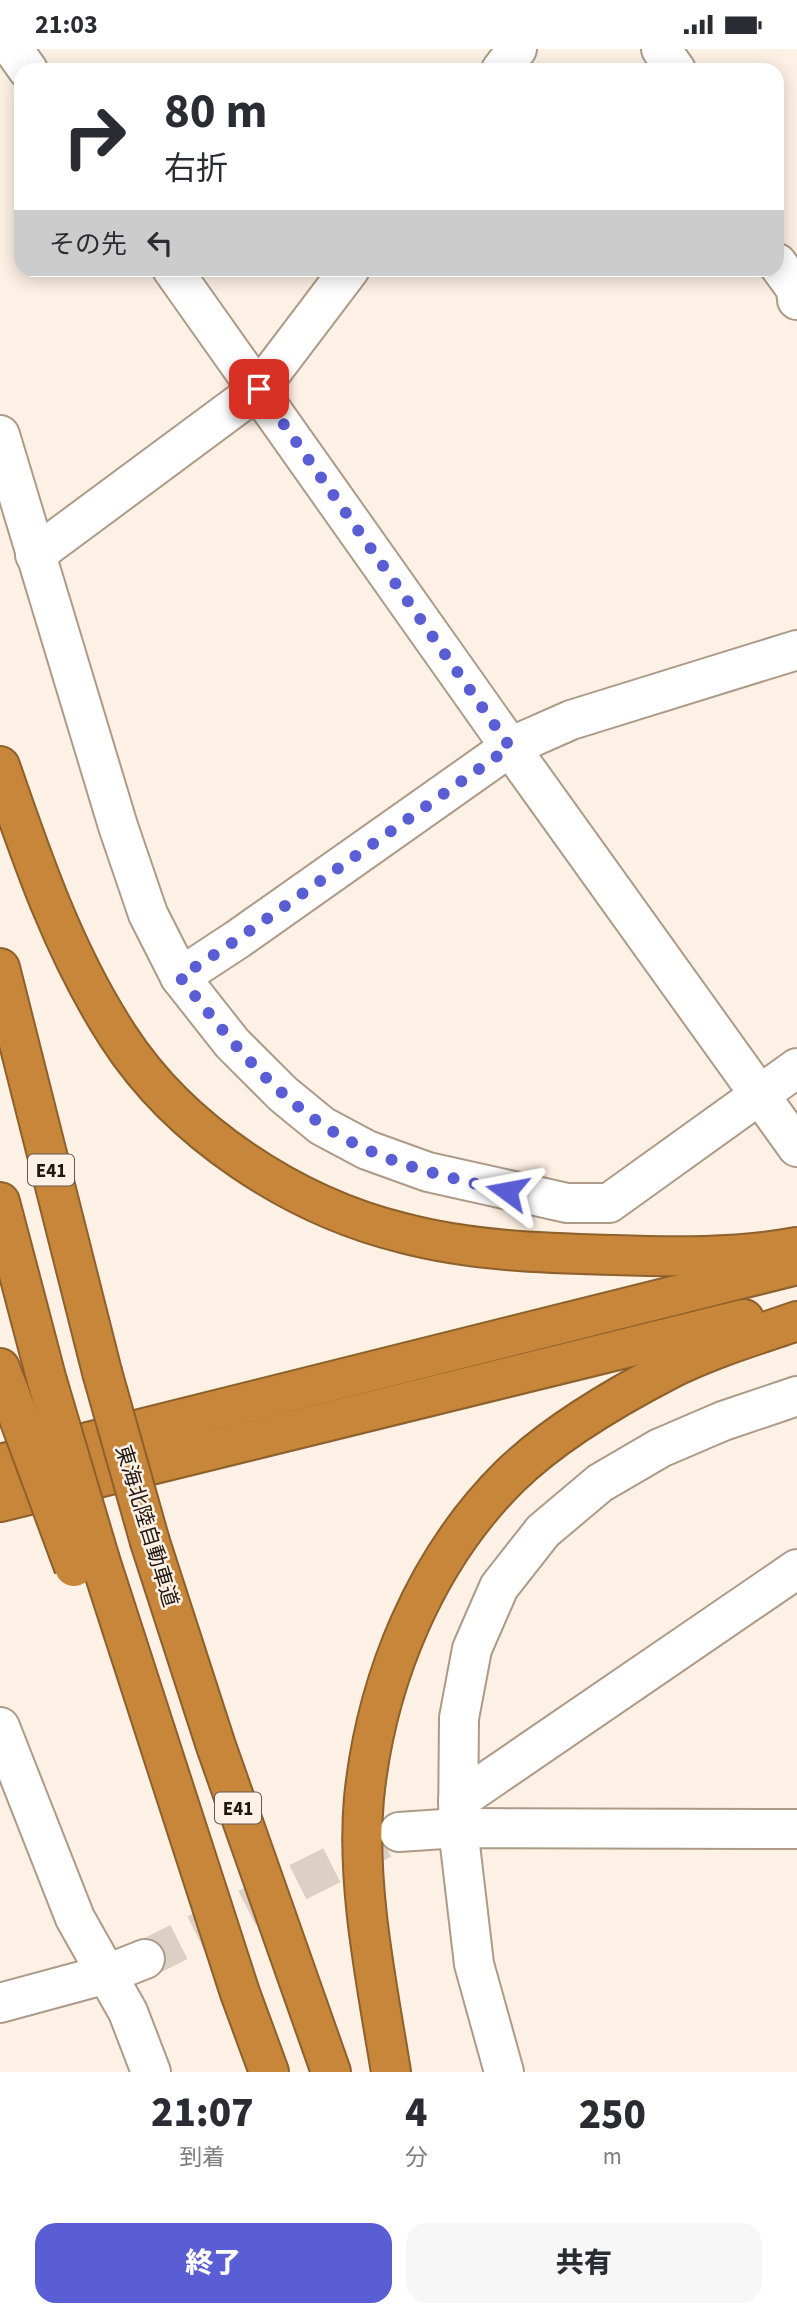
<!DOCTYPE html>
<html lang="ja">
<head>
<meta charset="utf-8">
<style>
  body { margin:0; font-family:"Source Sans 3","Noto Sans JP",sans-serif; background:#f7f7f7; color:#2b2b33; height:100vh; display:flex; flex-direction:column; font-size:26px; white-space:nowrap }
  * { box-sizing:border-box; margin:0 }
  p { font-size:23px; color:#7c7c81 }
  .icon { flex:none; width:38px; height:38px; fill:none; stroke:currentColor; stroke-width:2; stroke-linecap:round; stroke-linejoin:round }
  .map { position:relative; height:2023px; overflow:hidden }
  .details { display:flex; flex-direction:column; background:#fff; flex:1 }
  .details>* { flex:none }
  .hud { position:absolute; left:14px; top:14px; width:770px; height:214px; border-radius:21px; box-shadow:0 4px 18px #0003; background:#fff; color:#2b2b33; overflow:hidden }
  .pin { position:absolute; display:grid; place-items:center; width:60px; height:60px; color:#fff; margin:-30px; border-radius:14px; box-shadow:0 4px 10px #0006 }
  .me { position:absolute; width:77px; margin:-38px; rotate:283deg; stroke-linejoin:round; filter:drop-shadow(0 0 5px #0008) }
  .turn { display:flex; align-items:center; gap:24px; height:147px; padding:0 35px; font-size:32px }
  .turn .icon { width:91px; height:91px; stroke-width:2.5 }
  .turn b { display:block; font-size:49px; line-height:60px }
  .then { display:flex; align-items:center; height:66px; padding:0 35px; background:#0003; gap:14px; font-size:26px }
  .eta { display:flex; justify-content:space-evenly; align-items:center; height:119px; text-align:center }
  .eta b { font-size:42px; font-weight:800; line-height:49px }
  .action { display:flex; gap:14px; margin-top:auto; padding:14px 35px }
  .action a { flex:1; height:80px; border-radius:21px; background:#595ed5; color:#fff; font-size:28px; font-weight:800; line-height:80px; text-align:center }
  .action a+a { background:#f7f7f7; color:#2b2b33 }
  .status { display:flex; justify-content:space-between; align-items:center; height:49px; padding:0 35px; background:#fff; direction:ltr }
  .status svg { height:19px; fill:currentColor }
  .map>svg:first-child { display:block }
</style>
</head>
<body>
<div class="status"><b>21:03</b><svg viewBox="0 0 49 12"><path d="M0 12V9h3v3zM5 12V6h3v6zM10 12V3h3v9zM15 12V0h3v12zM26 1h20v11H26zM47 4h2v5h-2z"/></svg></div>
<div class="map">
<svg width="797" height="2023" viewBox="0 0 797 2023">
  <rect width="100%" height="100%" fill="#fdf0e4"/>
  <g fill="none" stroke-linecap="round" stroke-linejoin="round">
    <path stroke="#dcd0c4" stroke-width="38" stroke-dasharray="38 19" stroke-linecap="butt" d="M145,1910L390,1787"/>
    <defs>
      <g id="minor">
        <path d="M13,0L28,21"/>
        <path d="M661,0L676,21"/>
        <path d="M501,21L517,0"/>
        <path d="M777,214L796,240L797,251"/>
        <path d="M172,220L510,698L797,1098"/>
        <path d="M0,386L118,777L148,865L180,928L232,994L283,1045L322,1077L367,1101L428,1123L567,1154H609L797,1019"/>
        <path d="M35,506L259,340L350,220"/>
        <path d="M180,928L238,890L510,698L571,671L797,601"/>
        <path d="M0,1678L75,1869L128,1963L151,2023"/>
        <path d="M458,1752L797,1520"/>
        <path d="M399,1783L458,1779L797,1780"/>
        <path d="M0,1954L107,1925L145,1910"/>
        <path d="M504,2023L474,1915L458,1779L459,1669L472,1600L499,1538L543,1482L600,1434L660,1399L723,1372L797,1347"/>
      </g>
      <g id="highway">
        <path d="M0,717C32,810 64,904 118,987C180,1083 293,1157 403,1184C471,1202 543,1204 613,1206C674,1208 736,1209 797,1198"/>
        <path d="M0,919L102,1323"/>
        <path d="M0,1153L47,1332"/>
        <path d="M0,1319L10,1345"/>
        <path d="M0,1415L793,1217"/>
        <path d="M0,1453L744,1270"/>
        <path d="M150,1493L216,1697L331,2023"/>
        <path d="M100,1511L240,1944L269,2023"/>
        <path d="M391,2023C377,1936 356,1836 364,1749C376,1631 425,1511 510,1427C552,1386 616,1348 668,1321C709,1300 754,1287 797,1272"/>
      </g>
    </defs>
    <use href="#minor" stroke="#ad9a87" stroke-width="42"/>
    <use href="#highway" stroke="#8d602c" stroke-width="42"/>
    <use href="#minor" stroke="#fff" stroke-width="38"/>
    <use href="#highway" stroke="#c8863a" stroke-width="38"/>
    <defs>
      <g id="highway-bridge">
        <path d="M102,1323L150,1493"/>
        <path d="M47,1332L100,1511"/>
        <path d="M10,1345L74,1518"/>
      </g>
    </defs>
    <use href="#highway-bridge" stroke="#8d602c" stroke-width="42" stroke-linecap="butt"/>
    <use href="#highway-bridge" stroke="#c8863a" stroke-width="38"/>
  </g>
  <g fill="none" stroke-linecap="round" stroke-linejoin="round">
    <path stroke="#595ed5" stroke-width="12" stroke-dasharray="0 21.6" d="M259,340L510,698L238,890L180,928C233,995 288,1066 368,1101C412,1121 460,1131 507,1142"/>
  </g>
  <g text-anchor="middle" stroke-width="5" stroke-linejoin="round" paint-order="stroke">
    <g fill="#fdf0e4" stroke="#625950" stroke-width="2">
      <rect x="28" y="1105.5" width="46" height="31" rx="5"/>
      <rect x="215" y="1743.5" width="46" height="31" rx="5"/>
    </g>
    <g font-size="19" font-weight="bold" fill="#1f1811">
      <text x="51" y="1128">E41</text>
      <text x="238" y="1766">E41</text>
    </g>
    <g font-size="21" fill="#1f1811" stroke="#fdf0e4">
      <text transform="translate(147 1477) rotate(73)" y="7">東海北陸自動車道</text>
    </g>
  </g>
</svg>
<div class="pin" style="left:259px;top:340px;background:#d93025"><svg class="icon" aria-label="arrive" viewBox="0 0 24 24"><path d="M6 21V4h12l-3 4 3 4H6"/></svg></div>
<svg class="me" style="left:507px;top:1142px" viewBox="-20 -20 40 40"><path d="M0-17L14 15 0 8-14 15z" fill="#595ed5" stroke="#fff" stroke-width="4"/></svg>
<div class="hud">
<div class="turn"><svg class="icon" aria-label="right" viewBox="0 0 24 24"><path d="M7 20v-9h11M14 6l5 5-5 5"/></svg><div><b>80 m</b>右折</div></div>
<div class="then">その先<svg class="icon" aria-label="left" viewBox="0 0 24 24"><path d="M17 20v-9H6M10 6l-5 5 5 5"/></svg></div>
</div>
</div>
<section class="details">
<div class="eta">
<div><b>21:07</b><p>到着</p></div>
<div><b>4</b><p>分</p></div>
<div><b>250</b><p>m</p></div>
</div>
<div class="action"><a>終了</a><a>共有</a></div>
</section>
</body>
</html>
